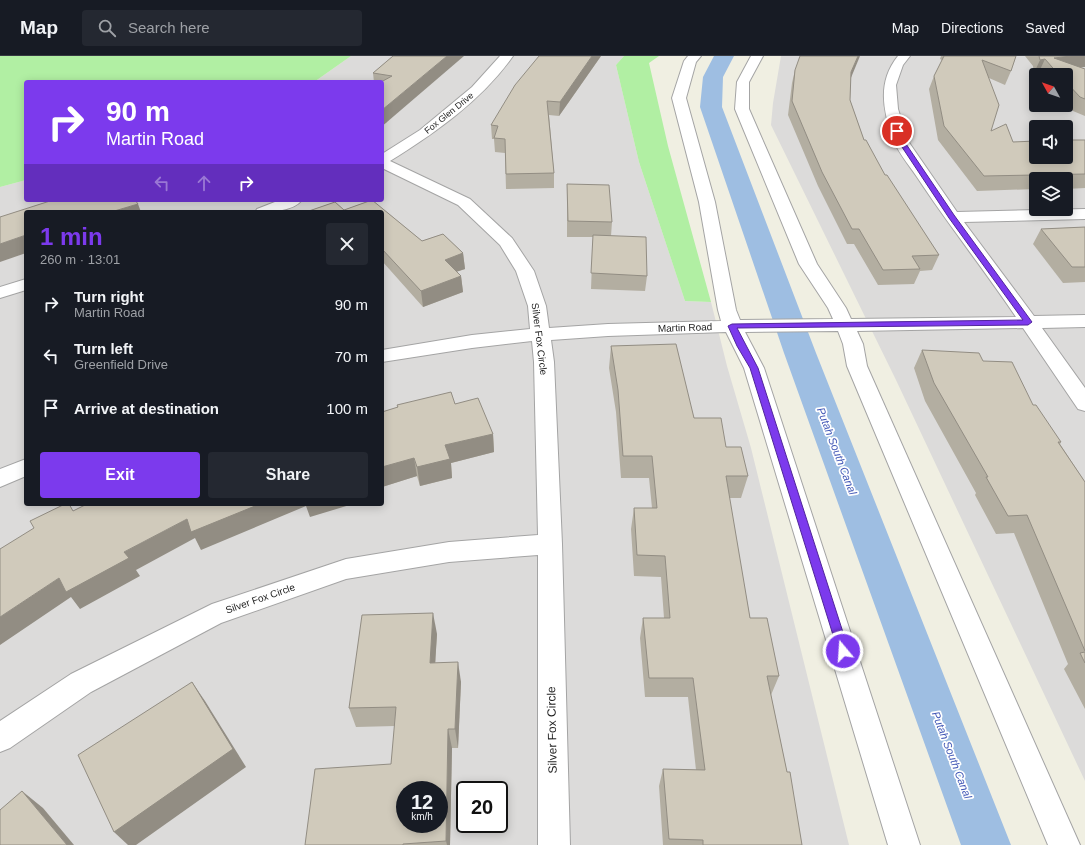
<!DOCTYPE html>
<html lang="en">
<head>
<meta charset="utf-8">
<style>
  body { margin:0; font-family:Arial,sans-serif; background:#242831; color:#f1f3f6; height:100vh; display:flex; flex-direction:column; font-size:15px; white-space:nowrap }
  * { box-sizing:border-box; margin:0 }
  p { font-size:13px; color:#9ea1a6 }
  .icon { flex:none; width:22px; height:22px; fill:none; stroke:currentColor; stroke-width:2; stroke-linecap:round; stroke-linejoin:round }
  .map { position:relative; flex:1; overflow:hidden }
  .drawer { position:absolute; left:24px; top:154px; width:360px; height:296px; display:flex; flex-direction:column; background:#171b24; border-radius:4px; box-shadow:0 2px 10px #0003 }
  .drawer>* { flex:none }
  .top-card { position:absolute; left:24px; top:24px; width:360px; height:122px; border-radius:4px; box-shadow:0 2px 10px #0003; background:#7c3aed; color:#fff; overflow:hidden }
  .needle { width:26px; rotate:310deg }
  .fabs { position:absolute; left:1029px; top:12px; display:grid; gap:8px }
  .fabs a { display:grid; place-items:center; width:44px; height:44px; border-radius:4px; background:#171b24; box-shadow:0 2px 10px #0003; font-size:20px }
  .speed { position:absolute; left:396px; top:725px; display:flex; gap:8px; font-size:20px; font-weight:700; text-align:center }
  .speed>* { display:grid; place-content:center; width:52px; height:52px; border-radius:50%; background:#171b24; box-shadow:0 2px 10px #0003; line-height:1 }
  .speed small { font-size:10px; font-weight:400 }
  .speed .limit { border:2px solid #111; border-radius:6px; background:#fff; color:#111 }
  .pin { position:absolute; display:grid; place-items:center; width:34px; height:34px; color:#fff; margin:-17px; border:2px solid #fff; border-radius:50%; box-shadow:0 1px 4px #0007 }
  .me { position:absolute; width:44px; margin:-22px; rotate:342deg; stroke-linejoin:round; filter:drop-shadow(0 0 3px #0008) }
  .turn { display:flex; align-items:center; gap:14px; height:84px; padding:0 16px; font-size:18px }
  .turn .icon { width:52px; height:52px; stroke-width:2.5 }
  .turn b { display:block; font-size:28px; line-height:34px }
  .lanes { display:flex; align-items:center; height:38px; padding:0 16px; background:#0003; justify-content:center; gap:20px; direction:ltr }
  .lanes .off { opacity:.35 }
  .round { display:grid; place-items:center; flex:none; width:42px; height:42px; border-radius:4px; background:#242831 }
  .overview { display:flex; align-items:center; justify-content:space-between; height:68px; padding:0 16px }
  h1 { font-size:24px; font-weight:700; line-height:30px; color:#7c3aed }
  .cta { display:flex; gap:8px; margin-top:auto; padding:8px 16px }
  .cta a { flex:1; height:46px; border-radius:4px; background:#7c3aed; color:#fff; font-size:16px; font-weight:700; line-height:46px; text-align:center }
  .cta a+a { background:#242831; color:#f1f3f6 }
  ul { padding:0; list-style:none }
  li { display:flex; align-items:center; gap:12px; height:52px; padding:0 16px }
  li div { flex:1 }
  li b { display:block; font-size:15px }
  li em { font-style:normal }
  header { display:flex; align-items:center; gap:24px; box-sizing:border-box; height:56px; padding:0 20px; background:#171b24; border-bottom:1px solid #363941 }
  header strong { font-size:19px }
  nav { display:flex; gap:22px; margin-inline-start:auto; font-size:14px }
  .search { width:280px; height:36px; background:#242831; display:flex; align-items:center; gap:10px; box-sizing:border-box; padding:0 14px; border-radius:4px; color:#9ea1a6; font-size:15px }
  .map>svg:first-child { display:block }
</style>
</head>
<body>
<header>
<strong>Map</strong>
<div class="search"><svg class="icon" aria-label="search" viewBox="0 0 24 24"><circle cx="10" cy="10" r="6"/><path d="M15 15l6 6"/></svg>Search here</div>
<nav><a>Map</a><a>Directions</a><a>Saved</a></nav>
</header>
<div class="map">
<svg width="1085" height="789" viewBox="0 0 1085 789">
  <rect width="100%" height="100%" fill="#f0efe2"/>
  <g fill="#dcdbda" fill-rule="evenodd">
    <path d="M351,0H624L616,9L639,106L685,245L711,246L727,310L751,392L849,789H0V131L26,124V144H382V26H314ZM26,156H382V448H26ZM405,734H439V768H405ZM465,734H499V768H465Z"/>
    <path d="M781,0H1085V725L896,324L771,69L773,47ZM1036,19H1066V49H1036ZM1036,71H1066V101H1036ZM1036,123H1066V153H1036Z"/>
  </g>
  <g fill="#b1efa3">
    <path d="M0,0H351L314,26H26V124L0,131Z"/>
    <path d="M624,0H659L649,7L668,90L711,246L685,245L639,106L616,9Z"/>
  </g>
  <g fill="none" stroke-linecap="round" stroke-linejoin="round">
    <path fill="#9ebee2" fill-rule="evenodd" d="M714,0H734L723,21L722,51L816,297L1011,789H961L784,297L700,51L703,21Z"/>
    <defs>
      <g id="minor">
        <path d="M500,0H513C482,44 435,77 390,105L470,143L512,182L534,215L546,250L549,272L608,268L721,265L718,254L699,146L672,42L684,5L688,0H701L696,6L686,42L715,146L736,254L740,264L833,263L828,252L799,208L735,53L737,26L751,0H763L749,26V53L817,208L846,252L851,263L1016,261C985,215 951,172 921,127C913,114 898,97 893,83C883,54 877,26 898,0H910L903,9L896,29L898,53L908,85L957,156L1085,153V163L964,166L1034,260L1085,259V271L1042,272L1085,332V355L1078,353L1023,272L857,275L863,288L867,310L1080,789H1048L847,310L843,288L838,275L745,276L764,312L920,789H888L744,312L726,276L608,280L551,284L554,306L562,488L570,789H538V499L449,506L346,523L221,567L91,636L10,692L0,696V665L71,618L212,548L346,503L449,486L538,479L534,306L532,285L472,292L382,306V294L472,279L530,273L528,250L516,215L500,189L458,149L382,112V98L420,74L472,31Z"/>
        <path d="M280,144H302C293,156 268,156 255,156L257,153Z"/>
        <path d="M26,223V234L0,242V231Z"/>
        <path d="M26,403V420L0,431V413Z"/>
      </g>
    </defs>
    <use href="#minor" stroke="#a4a4a4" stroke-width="2"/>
    <use href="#minor" fill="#fff" fill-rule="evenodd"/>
  </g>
  <g fill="#b3aea1">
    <path d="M393,0L387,66L382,70V26H374L373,17Z"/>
    <path d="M601,0L559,60L549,59L554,117V132L506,133L505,97L495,96L494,83H492L491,69Z"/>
    <path d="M941,0H1016L1011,15L1005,29L989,22L991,75L1013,86L1085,84V132L1066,133V123H1036V133L977,135L938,84L929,33L934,20L942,4L940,3Z"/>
    <path d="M1025,0H1085L1079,11L1085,13V60L1073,55L1066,47V19H1042L1039,16L1034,17L1033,10Z"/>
    <path d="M795,14L851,21L850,44L864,84L885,119L939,199L932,214L920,215L914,228L878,229L854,188H847L818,130L788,59L792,27Z"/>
    <path d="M567,128L612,166L611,180L647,220L645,235L591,233L593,181H567Z"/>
    <path d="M372,144L422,185L443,178L463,197L465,213L456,216L461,220L463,236L423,251L382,205V156H306L335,146L344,154Z"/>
    <path d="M1085,171V226L1063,227L1033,188L1041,173Z"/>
    <path d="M611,290L694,362L726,391L748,420L741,442H729L750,562L779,620L771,639L802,789H663L659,730L663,713L696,714L688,641H645L640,582L643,562H664L661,521L634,520L631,473L634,452H652L649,422H621L616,356L609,312Z"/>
    <path d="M922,294L983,305L1033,349L1061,386L1060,388L1085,426V653L1064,613L1068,608L1014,477L996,478L975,439L976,437L925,345L914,312Z"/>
    <path d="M455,348L493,378L494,396L451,407L452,422L420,430L417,420L382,431V356L397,352V349Z"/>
    <path d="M437,578L435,607L461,626L458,692H452L450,789H305L391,708L395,670L356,671L349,652Z"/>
  </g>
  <g fill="#928d83">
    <path d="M447,0H464L387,66L382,70V54Z"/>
    <path d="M592,0H601L559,60L560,46Z"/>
    <path d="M858,0H860L848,29L851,16Z"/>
    <path d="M1071,0H1085V11L1055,14L1054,2Z"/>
    <path d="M1045,3L1039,16L1034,17L1040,4Z"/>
    <path d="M138,148L141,156H111Z"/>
    <path d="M26,179V197L0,206V188Z"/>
    <path d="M463,197L465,213L446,219L445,204Z"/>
    <path d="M461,220L463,236L423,251L421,235Z"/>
    <path d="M493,378L494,396L451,407L452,422L420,430L417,411L445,389Z"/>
    <path d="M414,402L417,420L382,431V411Z"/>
    <path d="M260,448H353L310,461L306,450L201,494L195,482L136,514L140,520L80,553L71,541L0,589V561L59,522L124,496L187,463Z"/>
    <path d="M433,557L437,578L434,627L430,607Z"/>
    <path d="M458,606L461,626L458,692L455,673Z"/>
    <path d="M192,626L205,645L246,711L136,789H128L114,776Z"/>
    <path d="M448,673L452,692L450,789H447L446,785Z"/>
    <path d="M22,735L43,752L74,789H67Z"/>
  </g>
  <g fill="#d0cabb" stroke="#928d83" fill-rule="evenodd">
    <path d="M393,0H447L382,54V26H381L392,20L373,17Z"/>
    <path d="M539,0H592L560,46L547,45L554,117L506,118L505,83L494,82L498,70L491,69L515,29Z"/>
    <path d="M800,0H858L851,16L850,44L864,84H866L885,119H887L939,199L912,200L920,213L883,214L859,173H852L822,116L792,45L795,14Z"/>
    <path d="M944,0H1016L1011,15L982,4L999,49L991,75L1006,68L1013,86L1036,85V101H1066V84H1085V118L984,120L944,70L934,20Z"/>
    <path d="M1039,0H1071L1054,2L1085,13V43L1080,41L1066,26V19H1059L1045,3L1040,4Z"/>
    <path d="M567,128L609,129L612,166L568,165Z"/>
    <path d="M53,144H135L138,148L111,156H26V179L0,188V161Z"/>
    <path d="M372,144L422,185L443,178L463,197L445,204L461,220L421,235L382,193V156H306L335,146L344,154Z"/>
    <path d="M1085,171V211H1072L1041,173Z"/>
    <path d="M593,179L646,181L647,220L591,217Z"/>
    <path d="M676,288L694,362H721L726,391H741L748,420H726L750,562H767L779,620H767L787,716H790L802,789H703V784L669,783L663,713L705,714L693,622H649L643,562H670L665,500L637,499L634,452H657L652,400H623L618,334L611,290Z"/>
    <path d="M922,294L979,297L983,305L1012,306L1033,349H1036L1061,386H1058L1085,426V595L1027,459L1008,460L986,421H988L934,327Z"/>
    <path d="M451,336L455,348L478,342L493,378L445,389L450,403L417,411L414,402L382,411V356L398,351L397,349Z"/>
    <path d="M65,448H69L73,455L87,448H260L191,476L187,463L124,496L129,502L66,536L59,522L0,561V493L34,472L30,465Z"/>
    <path d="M433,557L430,607L458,606L455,673H448L446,785L403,788V789H305L315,713L391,708L396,651L349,652L362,559ZM405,734H439V768H405Z"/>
    <path d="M1085,596V607L1080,597Z"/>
    <path d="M192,626L233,693L114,776L78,699Z"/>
    <path d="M22,735L67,789H0V754Z"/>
  </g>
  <path fill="#7c3aed" stroke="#51269a" d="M895,73H899L904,85L954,159L1032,266L1028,269L737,272L758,312L849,595L847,599L843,600L839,599L838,595L750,312L737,290L728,270L732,268L1023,264L949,162L898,85Z"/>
  <g text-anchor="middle" stroke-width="3.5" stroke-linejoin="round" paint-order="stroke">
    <g font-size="9" fill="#1d1d1d" stroke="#fff">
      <text transform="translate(449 57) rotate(-39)" y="3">Fox Glen Drive</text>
    </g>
    <g font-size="10" fill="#1d1d1d" stroke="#fff">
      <text transform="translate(685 271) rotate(-2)" y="4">Martin Road</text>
      <text transform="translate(540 283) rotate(83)" y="4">Silver Fox Circle</text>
      <text transform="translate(260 542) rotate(-19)" y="4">Silver Fox Circle</text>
    </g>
    <g font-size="11" font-style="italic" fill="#4157b6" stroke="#fff">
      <text transform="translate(837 395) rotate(69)" y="4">Putah South Canal</text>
      <text transform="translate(952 699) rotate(69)" y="4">Putah South Canal</text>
    </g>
    <g font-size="12" fill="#1d1d1d" stroke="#fff">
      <text transform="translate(552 674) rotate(-91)" y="4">Silver Fox Circle</text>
    </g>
  </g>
</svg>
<div class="fabs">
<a><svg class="needle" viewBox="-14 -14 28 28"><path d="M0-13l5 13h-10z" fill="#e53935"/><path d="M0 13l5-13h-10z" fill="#9ea1a6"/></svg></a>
<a><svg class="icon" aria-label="sound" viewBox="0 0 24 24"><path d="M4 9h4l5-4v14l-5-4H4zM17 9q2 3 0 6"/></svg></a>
<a><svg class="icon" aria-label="layers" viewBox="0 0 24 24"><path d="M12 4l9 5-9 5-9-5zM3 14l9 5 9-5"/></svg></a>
</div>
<div class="speed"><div>12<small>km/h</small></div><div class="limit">20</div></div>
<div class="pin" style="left:897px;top:75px;background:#d93025"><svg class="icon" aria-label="arrive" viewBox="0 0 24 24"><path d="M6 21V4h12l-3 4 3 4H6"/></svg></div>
<svg class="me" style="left:843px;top:595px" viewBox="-20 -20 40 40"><circle r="17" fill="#7c3aed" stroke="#fff" stroke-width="3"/><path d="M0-11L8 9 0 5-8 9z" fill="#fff"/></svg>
<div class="top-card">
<div class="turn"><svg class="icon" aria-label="right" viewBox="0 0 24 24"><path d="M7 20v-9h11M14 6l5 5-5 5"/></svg><div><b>90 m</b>Martin Road</div></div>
<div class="lanes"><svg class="icon off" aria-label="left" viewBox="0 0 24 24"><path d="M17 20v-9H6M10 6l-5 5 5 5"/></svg><svg class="icon off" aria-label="ahead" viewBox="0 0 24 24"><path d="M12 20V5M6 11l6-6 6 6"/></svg><svg class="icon" aria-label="right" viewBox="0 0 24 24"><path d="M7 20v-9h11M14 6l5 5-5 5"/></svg></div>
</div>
<section class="drawer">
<div class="overview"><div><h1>1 min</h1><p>260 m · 13:01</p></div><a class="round"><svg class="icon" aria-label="close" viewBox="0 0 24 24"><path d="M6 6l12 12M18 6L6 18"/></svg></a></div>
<ul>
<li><svg class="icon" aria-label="right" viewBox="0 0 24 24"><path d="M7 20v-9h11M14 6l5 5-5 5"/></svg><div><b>Turn right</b><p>Martin Road</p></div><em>90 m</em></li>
<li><svg class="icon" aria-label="left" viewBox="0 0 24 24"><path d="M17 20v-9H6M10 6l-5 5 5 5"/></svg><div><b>Turn left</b><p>Greenfield Drive</p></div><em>70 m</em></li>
<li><svg class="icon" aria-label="arrive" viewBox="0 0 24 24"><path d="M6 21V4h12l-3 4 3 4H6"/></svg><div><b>Arrive at destination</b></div><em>100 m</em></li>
</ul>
<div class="cta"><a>Exit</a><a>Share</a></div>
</section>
</div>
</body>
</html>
